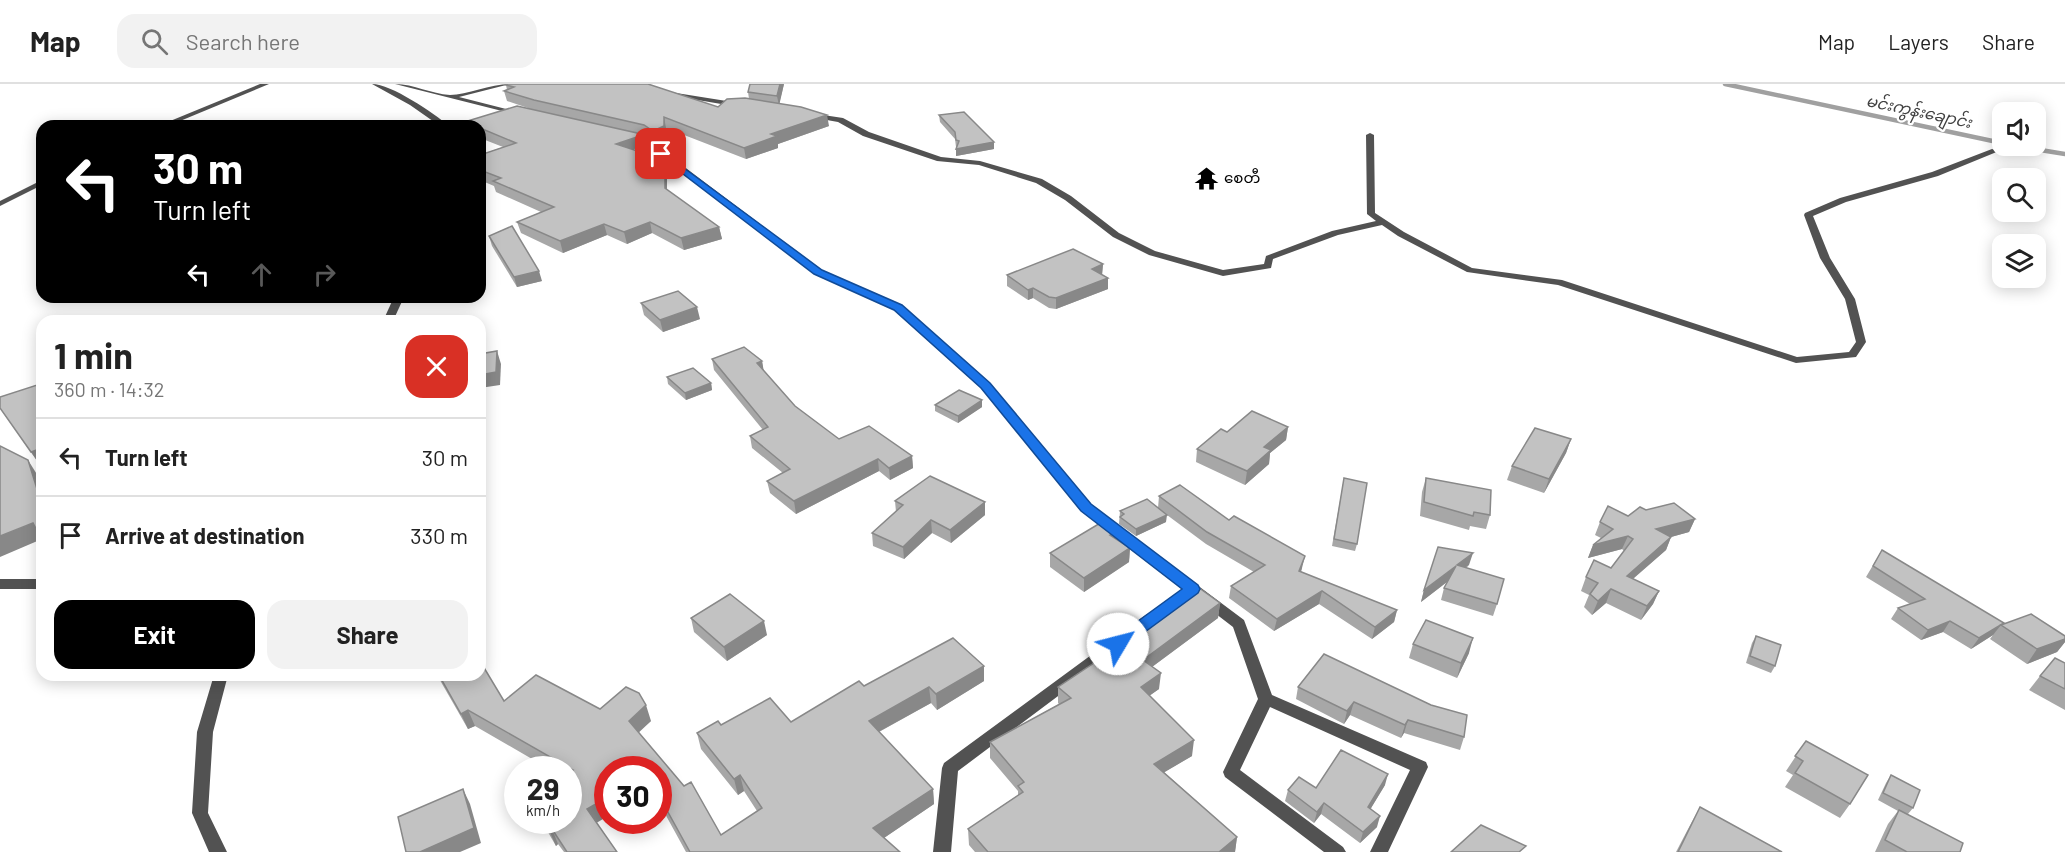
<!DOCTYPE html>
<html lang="en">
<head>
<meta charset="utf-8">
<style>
  body { margin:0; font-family:Barlow,"Noto Sans Myanmar",sans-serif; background:#f2f2f2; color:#222; height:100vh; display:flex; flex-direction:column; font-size:22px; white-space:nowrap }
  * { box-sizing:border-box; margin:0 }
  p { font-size:20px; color:#767676 }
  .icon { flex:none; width:33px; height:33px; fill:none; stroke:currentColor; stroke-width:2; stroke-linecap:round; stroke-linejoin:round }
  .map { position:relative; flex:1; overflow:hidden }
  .sheet { position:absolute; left:36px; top:231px; width:450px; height:366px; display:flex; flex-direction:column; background:#fff; border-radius:18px; box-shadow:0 3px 15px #0003 }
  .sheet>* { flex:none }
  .guide { position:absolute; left:36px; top:36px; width:450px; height:183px; border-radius:18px; box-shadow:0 3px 15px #0003; background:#000; color:#fff; overflow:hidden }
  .controls { position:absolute; left:1992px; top:18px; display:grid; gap:12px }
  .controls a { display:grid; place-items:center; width:54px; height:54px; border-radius:12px; background:#fff; box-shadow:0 3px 15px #0003; font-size:30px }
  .speed { position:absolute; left:504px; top:672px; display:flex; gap:12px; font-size:30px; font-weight:700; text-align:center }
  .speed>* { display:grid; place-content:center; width:78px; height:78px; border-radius:50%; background:#fff; box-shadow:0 3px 15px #0003; line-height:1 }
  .speed small { font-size:15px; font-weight:400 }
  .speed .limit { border:9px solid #d22; background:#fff; color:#111 }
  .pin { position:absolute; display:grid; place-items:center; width:51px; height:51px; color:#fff; margin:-26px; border-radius:12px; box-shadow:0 3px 9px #0006 }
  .me { position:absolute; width:66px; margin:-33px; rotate:53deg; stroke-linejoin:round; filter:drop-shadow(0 0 4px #0008) }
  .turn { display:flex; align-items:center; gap:21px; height:126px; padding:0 18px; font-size:27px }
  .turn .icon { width:78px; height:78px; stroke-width:2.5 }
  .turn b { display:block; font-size:42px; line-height:51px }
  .lanes { display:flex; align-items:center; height:57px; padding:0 18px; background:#0003; justify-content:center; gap:30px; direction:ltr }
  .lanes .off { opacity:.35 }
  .round { display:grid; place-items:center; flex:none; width:63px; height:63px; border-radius:18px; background:#f2f2f2 }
  .headline { display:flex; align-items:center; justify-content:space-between; height:102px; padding:0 18px }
  h1 { font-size:36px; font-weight:700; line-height:45px }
  .primary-button { display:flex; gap:12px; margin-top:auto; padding:12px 18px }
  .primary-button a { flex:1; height:69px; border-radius:18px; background:#000; color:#fff; font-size:24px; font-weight:700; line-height:69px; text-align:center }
  .primary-button a+a { background:#f2f2f2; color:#222 }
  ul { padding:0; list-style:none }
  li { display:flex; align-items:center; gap:18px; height:78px; padding:0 18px; border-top:2px solid #e0e0e0 }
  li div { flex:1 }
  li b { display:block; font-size:22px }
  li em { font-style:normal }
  header { display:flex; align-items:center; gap:36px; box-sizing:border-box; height:84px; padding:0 30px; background:#fff; border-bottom:2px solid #e0e0e0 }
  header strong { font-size:28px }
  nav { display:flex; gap:33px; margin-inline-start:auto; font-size:21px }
  .search { width:420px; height:54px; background:#f2f2f2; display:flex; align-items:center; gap:15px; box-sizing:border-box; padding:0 21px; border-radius:18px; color:#767676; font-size:22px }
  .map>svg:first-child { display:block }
</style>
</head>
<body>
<header>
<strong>Map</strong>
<div class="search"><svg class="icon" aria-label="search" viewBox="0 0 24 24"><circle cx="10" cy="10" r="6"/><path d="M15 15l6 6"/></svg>Search here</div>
<nav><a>Map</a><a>Layers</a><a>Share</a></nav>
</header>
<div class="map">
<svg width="2065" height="768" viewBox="0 0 2065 768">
  <rect width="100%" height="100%" fill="#fff"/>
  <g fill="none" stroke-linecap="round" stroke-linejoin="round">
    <g stroke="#a0a0a0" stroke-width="4.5">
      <path d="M1725,0L2002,59"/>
      <path d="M2016,62L2065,70"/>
    </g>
    <g fill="#525252" fill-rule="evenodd">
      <path d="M260,0H269L168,42H158Z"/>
      <path d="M372,0C391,0 434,29 449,42H440L410,21Z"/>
      <path d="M395,0C414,0 431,10 450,11C467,11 490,0 510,0L459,13L522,29L518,31Z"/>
      <path d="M670,8L739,19L742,21L739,23L668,11L667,10Z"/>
      <path d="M810,29L843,34L869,48L941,73L980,77L1042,95L1071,112L1119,149L1155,167L1223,186L1264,180L1266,172L1332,147L1376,137L1367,130L1366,51L1370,49L1374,51L1375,129L1404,148L1472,184L1562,196L1797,273L1849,268L1856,258L1845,215L1820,174L1804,131L1805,129L1840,114L1932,88L1992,65L1999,67L1938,92L1846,118L1813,132L1830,174L1855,215L1866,258L1856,273L1796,279L1558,201L1467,188L1398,152L1382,141L1338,151L1273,175L1271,184L1223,192L1149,171L1113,153L1065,116L1036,99L979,81L937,77L863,52L838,38L810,33Z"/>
      <path d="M623,51L646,54L821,186L901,222L989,300L1090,421L1244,536L1272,611L1426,678L1428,683L1388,768H1370L1410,686L1270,623L1240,686L1343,763L1346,768H1324L1225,693L1223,688L1258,615L1233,543L1082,427L981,304L895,226L815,190L641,58L623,55Z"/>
      <path d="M42,96V101L0,122V117Z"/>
      <path d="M394,213H404L393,237H383Z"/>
      <rect x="0" y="495" width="42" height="10"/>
      <path d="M1152,529L1157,530L1159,534L1157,538L958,687L951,768H933L942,684L944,679L1147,530Z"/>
      <path d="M214,591H228L213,648L208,729L227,768H209L192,729L197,648Z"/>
    </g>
  </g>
  <g fill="#a7a7a7">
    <path d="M784,0L779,20L829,42L778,60V64L746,75L666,44L667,54L655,58L646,52L637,50L640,52L642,62L633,66L667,87V106L719,143L722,155L684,166L652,149L627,160L607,151L563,169L521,149L517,138L541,128L496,108L494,102L480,96V71L503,63L480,54V42H466L464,38L528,24L507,17L504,7L507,6L506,1L718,23L749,15L748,8Z"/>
    <path d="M939,31L994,65L956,72V63L955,55L940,38Z"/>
    <path d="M489,152L542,197L517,203L492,162Z"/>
    <path d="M1103,180L1102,191L1108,205L1056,225L1049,224L1033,214L1028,216L1007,202V191Z"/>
    <path d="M641,219L700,235L663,248L644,231Z"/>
    <path d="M712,275L762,277L763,286L795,322L839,355L912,372L913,384L890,396L879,387L796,430L770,409L767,397L783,389L752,364L750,352L763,346L714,286Z"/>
    <path d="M667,293L711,299L712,306L686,316L668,300Z"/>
    <path d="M42,307V384L0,324Z"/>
    <path d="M982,316V323L958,339L935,327V321Z"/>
    <path d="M1288,343L1286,356L1270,369L1269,380L1245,401L1196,378L1197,365Z"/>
    <path d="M1571,355L1566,369L1544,409L1507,396L1512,382Z"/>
    <path d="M1344,394L1357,460L1355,467L1332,462Z"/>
    <path d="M1426,394L1490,431L1486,445L1470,442L1469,446L1420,432L1422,408Z"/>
    <path d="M1159,412L1229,436L1302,484L1301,488L1397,526L1394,538L1372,555L1319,520L1274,547L1229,514L1231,502L1254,488L1206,460L1163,428L1166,438L1136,452L1119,440L1120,427L1158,424Z"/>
    <path d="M895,417L985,418V431L951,459L932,449L904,475L873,462L872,449L896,428Z"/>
    <path d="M1646,426L1695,435L1689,448L1671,453L1666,466L1633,495L1659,507L1653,520L1641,536L1606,519L1592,531L1584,523L1589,511L1581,507L1586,493L1611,484L1624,467L1622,465L1588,474L1593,461L1601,454L1595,451L1600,438L1628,432Z"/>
    <path d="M1121,457L1130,464L1129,478L1084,508L1050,483V469Z"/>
    <path d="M1882,466L2003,540L2065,552V558L2057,568L2027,580L1990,555L1993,551L1971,565L1943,548L1921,556L1891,535L1898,524L1910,520L1866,493Z"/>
    <path d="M1469,481L1466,484L1497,520L1493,532L1441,516L1444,504L1447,498L1421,518L1424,506Z"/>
    <path d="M1220,519L1218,534L1152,583L1159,605L1149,612L1192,672L1164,688L1237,753L1235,768H975L969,761L968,745L1018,711V707L990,674V658L1059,620L1058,619V603L1140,548L1141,538Z"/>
    <path d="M691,534L767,551L727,577L694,548Z"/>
    <path d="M1756,552L1775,582L1771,589L1746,579L1752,559Z"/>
    <path d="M1413,560L1469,569L1457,594L1409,574Z"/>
    <path d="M1324,570L1464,653L1460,666L1404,649L1401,654L1350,631L1344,640L1296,615L1298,603Z"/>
    <path d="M2065,579V626L2029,606L2040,592Z"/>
    <path d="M437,591H480L504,617L600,625L651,637L638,648L721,751L757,727L744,707L738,711L701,665L697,649L721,641L791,638L864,602L984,597L937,626L931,619L879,648L933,705L934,720L884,754L900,768H686L658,717V686H608V732L596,738L617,768H564L558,760L556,762L541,736H568V686H551L475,642L468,645Z"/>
    <path d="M1806,657L1850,720L1840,734L1785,703L1793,691L1786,687Z"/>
    <path d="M1891,691L1913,724L1908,730L1960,768H1875L1888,740L1898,727L1878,716L1886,699Z"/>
    <path d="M1385,701L1371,724L1377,743L1360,759L1321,730L1314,739L1285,717L1288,706Z"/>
    <path d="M1700,723L1782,768H1676L1688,745Z"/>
  </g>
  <g fill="#888">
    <path d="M780,0H784L779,22L777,12Z"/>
    <path d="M827,31L829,42L778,60V64L746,75L744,64L771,50Z"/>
    <path d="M664,33L666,44L667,54L655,58L653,47Z"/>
    <path d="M640,52L642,62L618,71L616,60Z"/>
    <path d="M994,58V65L956,72V65Z"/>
    <path d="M665,76L667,87V116L665,104Z"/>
    <path d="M650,138L652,149L627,160L624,148Z"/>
    <path d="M604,140L607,151L563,169L560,157Z"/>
    <path d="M719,143L722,155L684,166L681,154Z"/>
    <path d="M1103,180L1102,191L1092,185Z"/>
    <path d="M539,187L542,197L517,203L514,193Z"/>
    <path d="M1108,194V205L1056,225V214Z"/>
    <path d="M1033,204V214L1028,216V206Z"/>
    <path d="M697,223L700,235L663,248L660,236Z"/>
    <path d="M497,267L501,280L500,301L480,304V291Z"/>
    <path d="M762,277L764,288L757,279Z"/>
    <path d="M711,299L712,306L686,316L685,309Z"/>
    <path d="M982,316V323L958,339V332Z"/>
    <path d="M1288,343L1286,356L1270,369L1269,380L1245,401L1247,387L1264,363Z"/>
    <path d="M1571,355L1566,369L1544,409L1549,395Z"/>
    <path d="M42,364V384L31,368Z"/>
    <path d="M912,372L913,384L890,396L889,384Z"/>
    <path d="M878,375L879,387L796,430L794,417Z"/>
    <path d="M28,376L38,392L42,404V421Z"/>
    <path d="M985,418V431L951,459L950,446Z"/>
    <path d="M1167,431L1166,438L1136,452V445Z"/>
    <path d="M1695,435L1689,448L1671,453L1666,466L1621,505L1627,492L1656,445Z"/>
    <path d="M931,436L932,449L904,475L903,463Z"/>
    <path d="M33,439L42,455L0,473V452Z"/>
    <path d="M1121,446L1120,459L1110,451Z"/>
    <path d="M1628,452L1622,465L1588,474L1593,461Z"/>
    <path d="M1130,464L1129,478L1084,508V494Z"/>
    <path d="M1473,469L1469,481L1453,493L1457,481Z"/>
    <path d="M1305,472L1302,484L1297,499L1299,487Z"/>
    <path d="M1456,482L1452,494L1421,518L1424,506Z"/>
    <path d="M1611,505L1606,519L1592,531L1598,517Z"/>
    <path d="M1322,507L1319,520L1274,547L1277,535Z"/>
    <path d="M1659,507L1653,520L1641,536L1647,522Z"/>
    <path d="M1220,519L1218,534L1141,591L1143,576Z"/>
    <path d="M1397,526L1394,538L1372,555L1375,543Z"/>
    <path d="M764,537L767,551L727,577L724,563Z"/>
    <path d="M1950,537L1943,548L1921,556L1928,546Z"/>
    <path d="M2001,541L1993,551L1971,565L1979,554Z"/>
    <path d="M1473,554L1469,569L1457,594L1461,579Z"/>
    <path d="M2065,555V558L2057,568L2027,580L2037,565Z"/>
    <path d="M984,582V597L937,626L936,610Z"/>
    <path d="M1161,589L1159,605L1139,619L1141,603Z"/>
    <path d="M929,603L931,619L871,652L869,637Z"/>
    <path d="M1354,618L1350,631L1344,640L1347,627Z"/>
    <path d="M646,621L651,637L634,653L629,637Z"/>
    <path d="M468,626L475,642L468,645L461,630Z"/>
    <path d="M1408,636L1404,649L1401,654L1405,641Z"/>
    <path d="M1194,656L1192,672L1153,695L1154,680Z"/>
    <path d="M1388,690L1385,701L1365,734L1368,723Z"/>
    <path d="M740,691L744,707L738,711L734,695Z"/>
    <path d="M463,705L470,720L481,759L460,768H420Z"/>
    <path d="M933,705L934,720L875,760L873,744Z"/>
    <path d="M608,713V732L593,741L587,725Z"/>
    <path d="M1324,719L1321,730L1314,739L1317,728Z"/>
    <path d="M1380,732L1377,743L1360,759L1363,748Z"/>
    <path d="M552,745L558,760L556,762L549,746Z"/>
    <path d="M1237,753L1235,768H1219Z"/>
  </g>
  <g fill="#c2c2c2" stroke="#888" stroke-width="1.5">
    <path d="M508,0H648L718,23L727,15L745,14L801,23L827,31L771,50L777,52L744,64L664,33V42L653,47L644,41L534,16L504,7L514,3L506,1Z"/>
    <path d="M750,0H780L777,12L748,8Z"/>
    <path d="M517,22L637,49L640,52L616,60L665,76V104L719,143L681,154L650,138L624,148L604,140L560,157L517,138L554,123L493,97L501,94L480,86V71L516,59L480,44V42H474L464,38Z"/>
    <path d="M964,28L994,58L956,65L959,57L956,56L955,48L939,31Z"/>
    <path d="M512,142L539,187L514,193L489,152Z"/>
    <path d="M1073,165L1103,180L1092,185L1108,194L1056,214L1049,213L1033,204L1028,206L1007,191Z"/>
    <path d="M678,207L697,223L660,236L641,219Z"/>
    <path d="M744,263L762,277L757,279L795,322L839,355L869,342L912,372L889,384L878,375L794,417L767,397L790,385L750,352L768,343L712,275Z"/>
    <path d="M497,267L496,288L480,291V270Z"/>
    <path d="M693,284L711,299L685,309L667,293Z"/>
    <path d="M37,301L42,307V364L31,368L0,324V313Z"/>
    <path d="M959,306L982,316L958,332L935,321Z"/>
    <path d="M1252,327L1288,343L1264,363L1271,366L1247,387L1197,365L1221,345L1227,348Z"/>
    <path d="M1535,344L1571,355L1549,395L1512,382Z"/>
    <path d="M0,362L28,376L42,421V456L33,439L0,452Z"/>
    <path d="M930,392L985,418L950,446L931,436L903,463L872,449L903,421L895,417Z"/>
    <path d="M1344,394L1367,399L1357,460L1334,455Z"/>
    <path d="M1426,394L1491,406L1490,431L1474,428L1473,432L1424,418Z"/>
    <path d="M1180,401L1229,436L1234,432L1305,472L1299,487L1397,526L1375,543L1322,507L1277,535L1231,502L1265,481L1207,448L1159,412Z"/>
    <path d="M1147,415L1167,431L1136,445L1120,433L1124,430L1120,427Z"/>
    <path d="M1674,419L1695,435L1656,445L1671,453L1627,492L1659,507L1647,522L1611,505L1598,517L1590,510L1598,499L1586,493L1594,476L1611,484L1633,455L1628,452L1593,461L1613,445L1600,438L1608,422L1628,432L1640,423L1646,426Z"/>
    <path d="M1107,435L1121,446L1110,451L1130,464L1084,494L1050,469Z"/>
    <path d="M1438,463L1473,469L1457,481L1504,495L1497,520L1444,504L1456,482L1424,506Z"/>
    <path d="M1882,466L2004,539L1979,554L1950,537L1928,546L1898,524L1925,515L1873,482Z"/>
    <path d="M1195,501L1220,519L1143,576L1161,589L1141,603L1194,656L1154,680L1237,753L1219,768H988L968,745L1023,708L1018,702L1024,698L990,658L1071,614L1058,603L1148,543L1141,538Z"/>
    <path d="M730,510L764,537L724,563L691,534Z"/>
    <path d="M2031,530L2065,552V555L2037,565L2001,541Z"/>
    <path d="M1426,536L1473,554L1461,579L1413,560Z"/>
    <path d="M1756,552L1781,561L1775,582L1750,572Z"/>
    <path d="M953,554L984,582L936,610L929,603L869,637L933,705L873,744L900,768H690L658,710V686H608V713L587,725L617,768H567L552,745L549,746L543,736H568V689L573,686L468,626L461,630L439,591H480V577L504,617L536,591L600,625L626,603L639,609L646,621L629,637L684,702L691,698L721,751L762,724L740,691L734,695L697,649L718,637L721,641L770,614L791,638L859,597L864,602Z"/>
    <path d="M1324,570L1431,621L1467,631L1464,653L1408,636L1405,641L1354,618L1347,627L1298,603Z"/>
    <path d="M2055,574L2065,579V605L2040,592Z"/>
    <path d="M1806,657L1868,691L1850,720L1795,689L1803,677L1795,672Z"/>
    <path d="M1341,666L1388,690L1368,723L1380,732L1363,748L1324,719L1317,728L1288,706L1299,693L1316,704Z"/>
    <path d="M1891,691L1920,706L1913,724L1883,709Z"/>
    <path d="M463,705L474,744L420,768H406L398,733Z"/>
    <path d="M1700,723L1782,768H1678Z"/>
    <path d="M1899,726L1963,759L1960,768H1907L1885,756Z"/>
    <path d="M1481,741L1526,762L1519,768H1451Z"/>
  </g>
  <path fill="#1a73e8" stroke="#114b97" stroke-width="1.5" d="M661,67L822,186L902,221L990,299L1091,420L1198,501L1200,505L1198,509L1123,564H1112L1109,560L1112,556L1182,505L1081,427L981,304L894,226L814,190L658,71L656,70Z"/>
  <defs>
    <symbol id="temple-bare" viewBox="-9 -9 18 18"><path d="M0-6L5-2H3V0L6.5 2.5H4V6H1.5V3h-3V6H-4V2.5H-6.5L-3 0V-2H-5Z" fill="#000" stroke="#fff" stroke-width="2.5" paint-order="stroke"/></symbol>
  </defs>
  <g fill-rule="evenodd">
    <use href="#temple-bare" x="1190" y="78" width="33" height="33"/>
  </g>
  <g text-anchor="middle" stroke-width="4.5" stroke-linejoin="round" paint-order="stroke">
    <g font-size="15" fill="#000" stroke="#fff" text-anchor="start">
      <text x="1224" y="99">စေတီ</text>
    </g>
    <g font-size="16" font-style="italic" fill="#414141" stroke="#fff">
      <text transform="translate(1919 27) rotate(12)" y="6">မင်းကွန်းချောင်း</text>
    </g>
  </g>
</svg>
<div class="controls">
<a><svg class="icon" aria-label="sound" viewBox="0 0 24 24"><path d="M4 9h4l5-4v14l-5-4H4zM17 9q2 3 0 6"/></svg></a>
<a><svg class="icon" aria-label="search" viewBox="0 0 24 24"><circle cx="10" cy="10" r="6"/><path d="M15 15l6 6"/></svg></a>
<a><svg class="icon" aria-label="layers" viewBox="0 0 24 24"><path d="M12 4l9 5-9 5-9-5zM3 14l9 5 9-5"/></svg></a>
</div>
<div class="speed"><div>29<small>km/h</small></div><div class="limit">30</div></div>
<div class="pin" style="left:661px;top:70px;background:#d93025"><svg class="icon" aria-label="arrive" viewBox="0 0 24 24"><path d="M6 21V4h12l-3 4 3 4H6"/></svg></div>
<svg class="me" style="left:1118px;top:560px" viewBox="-20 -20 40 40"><circle r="19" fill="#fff"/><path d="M0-13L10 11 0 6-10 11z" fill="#1a73e8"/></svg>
<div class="guide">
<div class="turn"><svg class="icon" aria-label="left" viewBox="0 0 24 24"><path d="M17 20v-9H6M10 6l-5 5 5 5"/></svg><div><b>30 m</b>Turn left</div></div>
<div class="lanes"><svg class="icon" aria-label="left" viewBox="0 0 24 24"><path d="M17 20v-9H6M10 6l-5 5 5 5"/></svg><svg class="icon off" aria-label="ahead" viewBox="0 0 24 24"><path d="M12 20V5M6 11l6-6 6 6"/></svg><svg class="icon off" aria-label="right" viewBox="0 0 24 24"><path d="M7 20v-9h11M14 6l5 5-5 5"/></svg></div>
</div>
<section class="sheet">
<div class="headline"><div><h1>1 min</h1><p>360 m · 14:32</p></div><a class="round" style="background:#d93025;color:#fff"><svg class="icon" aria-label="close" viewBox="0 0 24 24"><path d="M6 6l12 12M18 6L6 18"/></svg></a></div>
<ul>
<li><svg class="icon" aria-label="left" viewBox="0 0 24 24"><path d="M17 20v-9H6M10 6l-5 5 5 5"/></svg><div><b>Turn left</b></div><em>30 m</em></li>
<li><svg class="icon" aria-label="arrive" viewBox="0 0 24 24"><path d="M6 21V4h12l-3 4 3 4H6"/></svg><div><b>Arrive at destination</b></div><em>330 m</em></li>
</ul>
<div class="primary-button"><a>Exit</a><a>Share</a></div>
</section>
</div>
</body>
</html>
